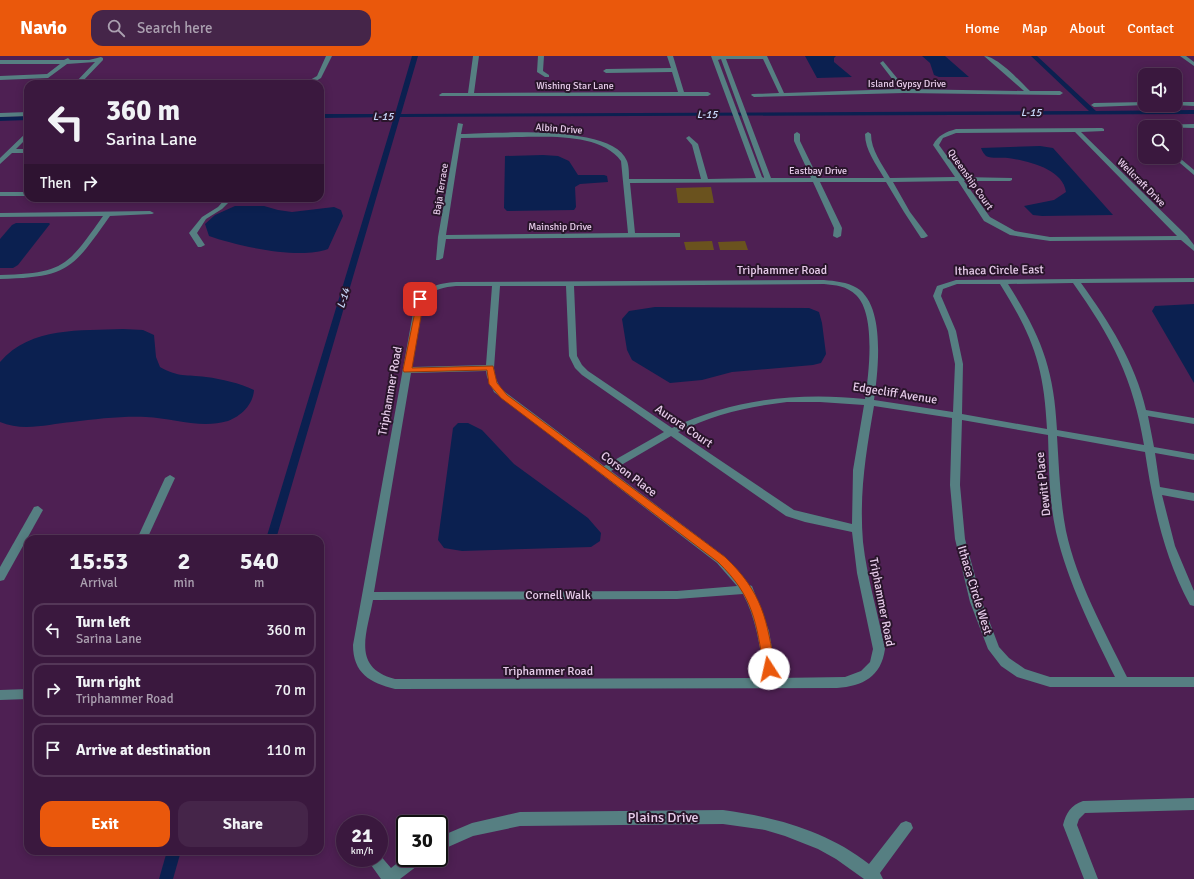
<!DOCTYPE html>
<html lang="en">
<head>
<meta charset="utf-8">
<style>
  body { margin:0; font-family:Signika,sans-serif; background:#452549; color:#f1f3f6; height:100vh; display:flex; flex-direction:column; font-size:15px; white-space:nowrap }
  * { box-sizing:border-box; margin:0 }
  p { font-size:13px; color:#aba0b0 }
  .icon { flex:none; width:22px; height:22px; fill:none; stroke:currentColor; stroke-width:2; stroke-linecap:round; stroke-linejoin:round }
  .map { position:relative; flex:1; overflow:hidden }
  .sheet { position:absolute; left:24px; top:479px; width:300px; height:320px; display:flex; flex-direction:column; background:#3a183e; border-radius:12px; box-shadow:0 2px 10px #0003,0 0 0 1px #543758 }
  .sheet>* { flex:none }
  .hud { position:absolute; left:24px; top:24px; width:300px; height:122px; border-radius:12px; box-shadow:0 2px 10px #0003,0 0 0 1px #543758; background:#3a183e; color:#f1f3f6; overflow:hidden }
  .buttons { position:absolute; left:1138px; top:12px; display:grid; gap:8px }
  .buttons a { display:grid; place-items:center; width:44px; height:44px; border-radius:8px; background:#3a183e; box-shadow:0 2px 10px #0003,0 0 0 1px #543758; font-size:20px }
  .speed { position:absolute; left:336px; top:759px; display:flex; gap:8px; font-size:20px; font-weight:700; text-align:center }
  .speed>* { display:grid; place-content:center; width:52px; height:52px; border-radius:50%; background:#3a183e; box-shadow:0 2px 10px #0003,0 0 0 1px #543758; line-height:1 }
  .speed small { font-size:10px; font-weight:400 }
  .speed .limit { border:2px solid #111; border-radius:6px; background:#fff; color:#111 }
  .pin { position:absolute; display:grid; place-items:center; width:34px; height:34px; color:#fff; margin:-17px; border-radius:8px; box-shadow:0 2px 6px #0006 }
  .me { position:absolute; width:44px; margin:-22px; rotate:350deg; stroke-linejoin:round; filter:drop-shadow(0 0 3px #0008) }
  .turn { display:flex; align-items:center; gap:14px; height:84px; padding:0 16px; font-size:18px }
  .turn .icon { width:52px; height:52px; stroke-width:2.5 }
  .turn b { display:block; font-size:28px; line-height:34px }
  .then { display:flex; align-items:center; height:38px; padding:0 16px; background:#0003; gap:8px; font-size:15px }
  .eta { display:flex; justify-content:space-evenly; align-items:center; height:68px; text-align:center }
  .eta b { font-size:24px; font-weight:800; line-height:28px }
  .action { display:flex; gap:8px; margin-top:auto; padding:8px 16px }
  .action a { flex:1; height:46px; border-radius:12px; background:#ea580c; color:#fff; font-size:16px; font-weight:800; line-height:46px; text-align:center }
  .action a+a { background:#452549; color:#f1f3f6 }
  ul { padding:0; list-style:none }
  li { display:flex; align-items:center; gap:12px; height:54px; margin:0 8px 6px; padding:0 8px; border:2px solid #543758; border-radius:12px }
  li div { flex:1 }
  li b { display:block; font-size:15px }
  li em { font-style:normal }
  header { display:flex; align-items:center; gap:24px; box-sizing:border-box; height:56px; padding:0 20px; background:#ea580c; color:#fff }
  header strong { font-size:19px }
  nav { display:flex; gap:22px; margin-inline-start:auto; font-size:14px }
  .search { width:280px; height:36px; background:#452549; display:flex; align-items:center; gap:10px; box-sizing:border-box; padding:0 14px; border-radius:12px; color:#aba0b0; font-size:15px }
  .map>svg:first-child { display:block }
</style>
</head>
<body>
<header>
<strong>Navio</strong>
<div class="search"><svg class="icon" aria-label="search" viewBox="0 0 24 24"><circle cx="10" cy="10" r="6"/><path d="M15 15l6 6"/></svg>Search here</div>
<nav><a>Home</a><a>Map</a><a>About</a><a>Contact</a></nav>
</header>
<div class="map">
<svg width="1194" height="823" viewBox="0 0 1194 823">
  <rect width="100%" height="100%" fill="#4e2053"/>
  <g fill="#6a521e">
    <path d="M711,131L714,147H678L676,132Z"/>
    <path d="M712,185L714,194H686L684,186Z"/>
    <path d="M745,185L748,194H720L718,186Z"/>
  </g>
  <g fill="#0b2050">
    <path d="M805,0H836L834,2V6L852,21L817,22Z"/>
    <path d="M922,0H945L969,21H939L934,19L930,7Z"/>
    <path d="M1040,90L1053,92L1113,159L1042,160L1033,159L1024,150L1054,144L1066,136C1063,113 1028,105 1008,102C1002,101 992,103 986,100C984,98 982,95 981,92Z"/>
    <path d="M543,99L558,100L569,105L578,119H604L607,120L608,126L580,128L575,131L576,151L574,154L507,155L504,152L505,100Z"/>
    <path d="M235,150H264L278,154L292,156L334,151L341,154L343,160L328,193C300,204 237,190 209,180L205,168L215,159Z"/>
    <path d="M16,167H49L50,168L18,209L13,212H0V183L12,169Z"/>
    <path d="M1194,248V327L1152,255L1155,250Z"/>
    <path d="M655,251L809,252L819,256L822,267L826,298L821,307L813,309L732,316L702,324L670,327L632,304L627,294L622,263L629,255Z"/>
    <path d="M123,273L143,274L154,279L156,301L160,311C180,322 185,318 206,321C222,323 239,327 254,334C253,349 241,360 228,365C200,373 173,362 146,361C122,360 96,363 72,366C49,368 23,376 0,366V306C31,270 81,275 123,273Z"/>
    <path d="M458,367H468L482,374L514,408L588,462L601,477L600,485L591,491L462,495L444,492L438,484L453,372Z"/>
  </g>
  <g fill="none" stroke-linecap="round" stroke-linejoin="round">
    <g fill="#0b2050" fill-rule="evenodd">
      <path d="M412,0H418L401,58L1089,55L1031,0H1037L1096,55L1194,54V58L400,61L276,483H266L394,61L320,62V58H395Z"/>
      <path d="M28,60V64L0,65V61Z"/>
      <path d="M167,795H181L173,823H159Z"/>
    </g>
    <g fill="#567f82" fill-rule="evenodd">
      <path d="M326,0H332L321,22L311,28H133L136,26L310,24L317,20Z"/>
      <path d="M473,0H479L474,37L678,36L672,16L606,17L603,15L606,13L671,12L667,0H673L684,36H708L711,38L708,40H440L439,39L442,37H468Z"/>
      <path d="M538,0H544L543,15L549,19V21H545L537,16Z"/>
      <path d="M711,0H767L784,37L900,33L880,7L883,5L906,33L1024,35L984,0C997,0 1020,25 1030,35H1060L1063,37L1060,39L904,37L754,41L751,39L752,38L779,37L763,3H726L771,122H811L794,85V78L797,76L800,78V85L818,122H884C876,108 865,94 865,78L868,76L871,78C871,94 882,108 890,122L955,121L933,89C938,79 946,76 956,73L1102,72L1104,73V75L1081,76L1187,180L1194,189V195L1181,184L1050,185L1010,179L984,165L958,125L893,126L910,156L928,180L924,182H921L904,156L886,126H820L842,172L841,180L837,182L833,180L834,172L813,126L630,127L635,177H680V181L446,183L443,202L439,204H436L438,181L458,67L463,68L461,78C495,77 613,68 627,105C629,110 629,118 629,123H701L692,89L686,82L689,80L698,88L708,123L756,122ZM721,3L764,121V122L762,121L718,4ZM1075,76L1177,180L1050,181L1015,175L990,161L964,125H1010L1012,124V122L962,121L939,89L943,82L956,77ZM517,81C548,81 601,77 621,105L628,177L446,179L461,82Z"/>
      <path d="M1180,0H1186L1194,6V10Z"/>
      <path d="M101,1L103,2V4L80,28H74L95,6L67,8L48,22L0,24V20L47,18L60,8H0V4H64L68,2L70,4H89Z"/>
      <path d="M1145,46V49H1147L1094,51L1091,49L1094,47Z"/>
      <path d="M1175,46H1194V50L1173,49H1175Z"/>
      <path d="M28,56V60L0,61V57Z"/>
      <path d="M1194,68V72L1154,71L1157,69Z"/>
      <path d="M28,75V81L16,93H28V97H12L0,108V102Z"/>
      <path d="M1175,98L1194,114V119L1173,101H1175Z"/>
      <rect x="0" y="136" width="28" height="4"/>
      <path d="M226,142H233L222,153L206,163L197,177L205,189L201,191H198L189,177L202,161L218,151Z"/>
      <path d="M150,155L154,157L152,158L110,160C72,214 68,221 0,223V219C64,217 67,211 103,160L0,161V157Z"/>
      <path d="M1194,222V226L1081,227C1109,266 1135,306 1146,354L1194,362V368L1148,360L1154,391L1194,398V404L1155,397L1160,431L1194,437V445L1162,439L1175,490L1194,535V550L1190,549C1164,501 1153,449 1145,396L1057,380C1059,412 1060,444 1066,475C1077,526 1104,574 1127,621H1194V631H1050L1017,621L1001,610L988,593L970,546L955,483L950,429L952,362L874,350C866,396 859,438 863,486C867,522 878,557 885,593C881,621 863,630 837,632L395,633C370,627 353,617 353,589L415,246C424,231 439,227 456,226L824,224C835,225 847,226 857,232C886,250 878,316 874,344L953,356L955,308L948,275L933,240L937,230L956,224ZM1073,227C1112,282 1133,322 1144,389L1057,374C1054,312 1041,280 1008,228ZM824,228C835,229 847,230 856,239C876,258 869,317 865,343C798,336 733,343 672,372L588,315L582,309L577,300L574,230ZM957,228H1000C1033,281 1044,310 1047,373L962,358L963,308L956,275L941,240L943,233ZM456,230H492L486,309L412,311C414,300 420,250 425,243C432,233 445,231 456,230ZM500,230H566L569,300L575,312L582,319L664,376L604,410L501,333L495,321L494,312ZM486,315L487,321L494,336L717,507L737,530L677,535L374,536L411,317ZM787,346H820L864,349L853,414L852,468L794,454L678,376C715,358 747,351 787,346ZM962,364L1048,379C1049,411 1049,445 1056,476C1068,527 1092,574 1115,621H1050L1025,613L1009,602L999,591L982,546L965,483L960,429ZM671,380L786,460L805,466L852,476L857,517L873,593L870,606L861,615L845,621L777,622L769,575L752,530L749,529L725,501L611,415ZM743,538C757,564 760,593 765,622L395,623C351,612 367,577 373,544L677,543Z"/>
      <path d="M170,419L175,422L147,483H137L165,422Z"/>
      <path d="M38,450L43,454L4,524L0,525V511L34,451Z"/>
      <path d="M28,633V643L0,644V634Z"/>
      <path d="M1194,742V754L1085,757L1079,763L1077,769L1098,823H1084L1063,769C1066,757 1071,749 1083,745Z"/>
      <path d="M723,754C775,761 827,775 869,808L901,767L906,765L911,767L913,772L880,817L883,823H864L836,803L818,793L785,780L765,774L723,768L520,770L473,780L439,795V781L472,767L520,756Z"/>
      <path d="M379,798L391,812L405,801L423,802L421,807L400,823H381L366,802H379Z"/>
    </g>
  </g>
  <path fill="#ea580c" stroke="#983908" d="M418,241L424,243L412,312L493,310L497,327L507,339L725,501C763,537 767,564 775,613L773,616H765L764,613C756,566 754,541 718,506L501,342L489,328L487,314L404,316L403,314Z"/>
  <g text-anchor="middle" stroke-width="4" stroke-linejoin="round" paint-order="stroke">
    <g font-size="10" fill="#e7ccea" stroke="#29152b">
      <text x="907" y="31">Island Gypsy Drive</text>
      <text x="575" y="33">Wishing Star Lane</text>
      <text transform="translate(559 72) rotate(4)" y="4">Albin Drive</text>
      <text x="818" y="118">Eastbay Drive</text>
      <text transform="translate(971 123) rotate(55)" y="4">Queenship Court</text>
      <text transform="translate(1142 126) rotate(45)" y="4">Wellcraft Drive</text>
      <text transform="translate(440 133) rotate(-81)" y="4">Baja Terrace</text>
      <text x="560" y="174">Mainship Drive</text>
    </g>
    <g font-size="11" font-style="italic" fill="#c8d9fa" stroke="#29152b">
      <text x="1031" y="60">L-15</text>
      <text x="707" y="62">L-15</text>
      <text x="383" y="64">L-15</text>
      <text transform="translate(343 242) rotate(-73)" y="4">L-14</text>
    </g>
    <g font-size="12" fill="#e7ccea" stroke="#29152b">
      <text x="782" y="218">Triphammer Road</text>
      <text transform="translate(999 214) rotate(-1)" y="4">Ithaca Circle East</text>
      <text transform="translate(390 335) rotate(-80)" y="4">Triphammer Road</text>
      <text transform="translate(895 337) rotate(9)" y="4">Edgecliff Avenue</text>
      <text transform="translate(684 370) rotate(34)" y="4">Aurora Court</text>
      <text transform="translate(629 418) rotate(37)" y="4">Corson Place</text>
      <text transform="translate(1043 428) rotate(-96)" y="4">Dewitt Place</text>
      <text transform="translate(975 534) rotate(73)" y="4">Ithaca Circle West</text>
      <text x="558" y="543">Cornell Walk</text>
      <text transform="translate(882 546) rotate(79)" y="4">Triphammer Road</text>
      <text x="548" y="619">Triphammer Road</text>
    </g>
    <g font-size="14" fill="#e7ccea" stroke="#29152b">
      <text x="663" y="766">Plains Drive</text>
    </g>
  </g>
</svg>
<div class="buttons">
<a><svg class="icon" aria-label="sound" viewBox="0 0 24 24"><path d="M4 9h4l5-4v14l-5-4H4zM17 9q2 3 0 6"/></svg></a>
<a><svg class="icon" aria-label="search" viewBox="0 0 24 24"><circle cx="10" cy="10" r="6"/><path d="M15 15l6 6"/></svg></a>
</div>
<div class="speed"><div>21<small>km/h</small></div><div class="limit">30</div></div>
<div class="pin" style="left:420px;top:243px;background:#d93025"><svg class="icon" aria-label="arrive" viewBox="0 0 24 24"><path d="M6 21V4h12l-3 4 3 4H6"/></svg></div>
<svg class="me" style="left:769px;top:613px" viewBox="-20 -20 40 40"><circle r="19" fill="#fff"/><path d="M0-13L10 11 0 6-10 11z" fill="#ea580c"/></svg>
<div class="hud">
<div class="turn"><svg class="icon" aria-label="left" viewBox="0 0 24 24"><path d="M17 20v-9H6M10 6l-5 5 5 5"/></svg><div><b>360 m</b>Sarina Lane</div></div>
<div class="then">Then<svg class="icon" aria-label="right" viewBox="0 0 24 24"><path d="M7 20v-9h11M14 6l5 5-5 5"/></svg></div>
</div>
<section class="sheet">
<div class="eta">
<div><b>15:53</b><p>Arrival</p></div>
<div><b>2</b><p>min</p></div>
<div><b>540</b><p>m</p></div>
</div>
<ul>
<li><svg class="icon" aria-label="left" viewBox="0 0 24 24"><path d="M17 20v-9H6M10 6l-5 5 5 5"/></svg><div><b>Turn left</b><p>Sarina Lane</p></div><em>360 m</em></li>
<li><svg class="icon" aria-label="right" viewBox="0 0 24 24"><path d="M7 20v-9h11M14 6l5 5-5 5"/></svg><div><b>Turn right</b><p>Triphammer Road</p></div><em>70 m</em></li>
<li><svg class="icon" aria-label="arrive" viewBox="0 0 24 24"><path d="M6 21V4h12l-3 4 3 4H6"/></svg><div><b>Arrive at destination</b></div><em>110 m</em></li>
</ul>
<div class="action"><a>Exit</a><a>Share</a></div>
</section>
</div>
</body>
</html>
